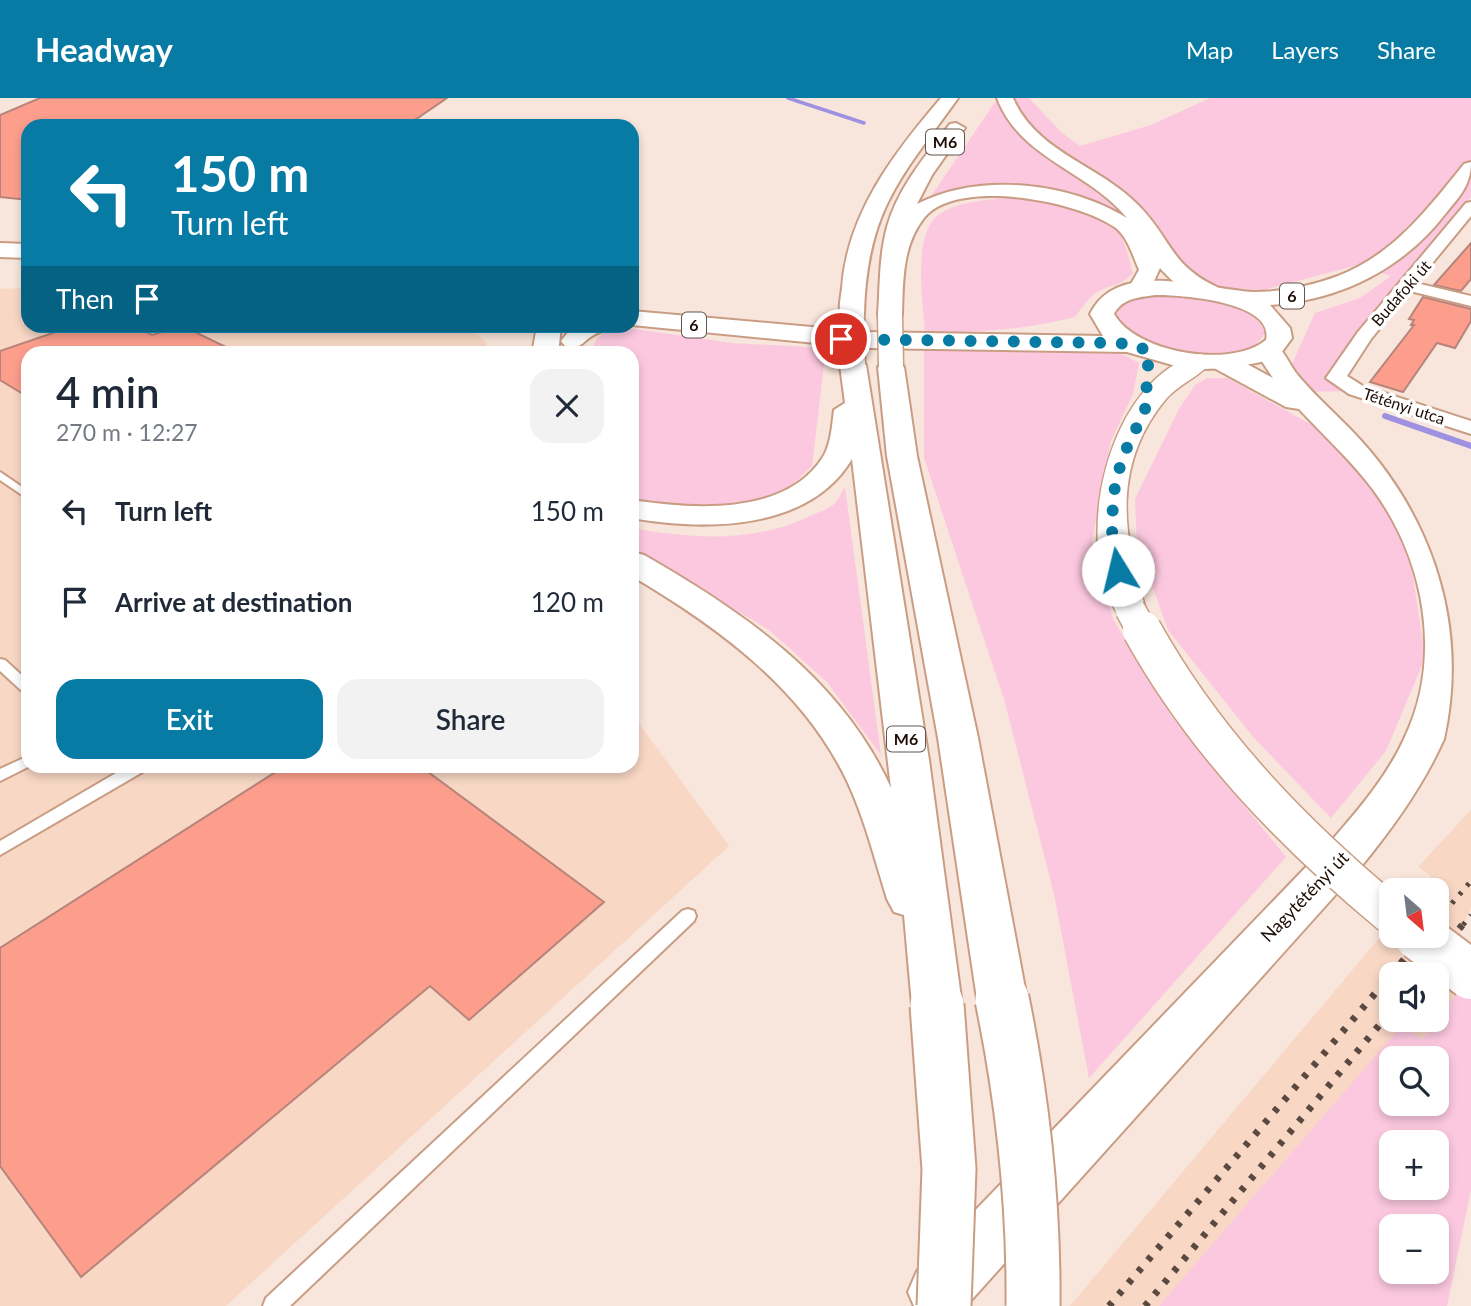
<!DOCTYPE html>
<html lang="en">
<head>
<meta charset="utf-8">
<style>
  body { margin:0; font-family:Lato,sans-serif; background:#f2f2f3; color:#1f2937; height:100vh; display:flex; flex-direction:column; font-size:26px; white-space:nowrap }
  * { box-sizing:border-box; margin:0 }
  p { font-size:23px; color:#747a83 }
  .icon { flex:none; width:38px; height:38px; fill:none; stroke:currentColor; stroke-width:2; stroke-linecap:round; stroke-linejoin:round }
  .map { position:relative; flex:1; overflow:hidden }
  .sheet { position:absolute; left:21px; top:248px; width:618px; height:427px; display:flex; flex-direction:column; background:#fff; border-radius:21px; box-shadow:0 4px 10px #0003 }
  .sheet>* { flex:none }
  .hud { position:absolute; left:21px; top:21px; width:618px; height:214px; border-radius:21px; box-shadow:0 4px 10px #0003; background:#077ba3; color:#fff; overflow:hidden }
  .needle { width:46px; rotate:152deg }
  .buttons { position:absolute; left:1379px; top:780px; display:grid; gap:14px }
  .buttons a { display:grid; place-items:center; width:70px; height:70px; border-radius:14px; background:#fff; box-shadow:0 4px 10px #0003; font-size:35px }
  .pin { position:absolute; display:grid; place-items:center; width:60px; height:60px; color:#fff; margin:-30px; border:4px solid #fff; border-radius:50%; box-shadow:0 2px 7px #0007 }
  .me { position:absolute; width:77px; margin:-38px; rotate:351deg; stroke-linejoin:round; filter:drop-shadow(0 0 5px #0008) }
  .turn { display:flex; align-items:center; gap:24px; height:147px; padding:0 35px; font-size:32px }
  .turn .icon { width:91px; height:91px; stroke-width:2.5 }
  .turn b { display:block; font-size:49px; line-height:60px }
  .then { display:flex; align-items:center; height:66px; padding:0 35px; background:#0003; gap:14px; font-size:26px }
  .round { display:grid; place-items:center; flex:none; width:74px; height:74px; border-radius:21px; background:#f2f2f3 }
  .head { display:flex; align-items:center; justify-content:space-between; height:119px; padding:0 35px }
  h1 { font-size:42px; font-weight:600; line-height:52px }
  .cta { display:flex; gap:14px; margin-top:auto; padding:14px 35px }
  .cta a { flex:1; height:80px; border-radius:21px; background:#077ba3; color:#fff; font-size:28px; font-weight:600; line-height:80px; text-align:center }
  .cta a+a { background:#f2f2f3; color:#1f2937 }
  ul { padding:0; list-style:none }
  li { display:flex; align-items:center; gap:21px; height:91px; padding:0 35px }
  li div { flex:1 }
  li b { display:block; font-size:26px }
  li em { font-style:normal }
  header { display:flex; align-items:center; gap:42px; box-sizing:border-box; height:98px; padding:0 35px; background:#077ba3; color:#fff }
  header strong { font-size:33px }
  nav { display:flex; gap:38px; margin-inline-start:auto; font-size:24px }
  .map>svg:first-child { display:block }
</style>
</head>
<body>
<header>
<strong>Headway</strong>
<nav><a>Map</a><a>Layers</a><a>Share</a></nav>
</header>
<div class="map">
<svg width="1471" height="1208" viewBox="0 0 1471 1208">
  <rect width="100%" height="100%" fill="#f8e5db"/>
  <g fill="#f8d7c5">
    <path d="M28,190V228H455L467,230L483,241L490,253L488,255L28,256V668H632V616L729,748L226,1208H0V191Z"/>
    <path d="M1471,712V809L1461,832V890L1437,922V877H1391V922H1436L1422,941L1402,928L1159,1208H1070L1391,826V838H1437V793H1419L1431,778L1418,769Z"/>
  </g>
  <g fill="#fcc8df" fill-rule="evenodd">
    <path d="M998,0C1004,32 1101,95 1131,122L1107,109L1027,90L929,101Z"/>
    <path d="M1012,0H1029L1062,35L1080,48L1151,27L1210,0H1471V99L1332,271L1329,278L1343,293L1308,294L1292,266L1315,215L1360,200L1391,178L1358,167L1263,192L1214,189L1196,182L1142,112L1053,51L1019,17Z"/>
    <path d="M1015,99C1041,103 1091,106 1111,124C1125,136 1128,159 1133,175C1123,186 1116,186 1103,191C1091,196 1083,208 1075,219C1025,232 977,234 925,235C923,205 913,140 936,119C955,102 991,102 1015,99Z"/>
    <path d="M1188,196C1215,202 1252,205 1265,234C1248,277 1137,253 1117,220L1119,210C1139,194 1163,197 1188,196Z"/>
    <path d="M635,231L732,245L826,250L812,368C803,376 794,386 784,393C746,418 673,412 632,398V256H592C595,231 614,231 635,231Z"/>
    <path d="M924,252L1122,256L1139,265L1133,296L1111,343L1092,443L1113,521L1172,619L1286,759L1089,980L1054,796L1004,601L924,360Z"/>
    <path d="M1207,280H1227L1323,333L1376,395L1409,451L1425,560L1386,653L1331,720L1254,640L1168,532L1137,446L1135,401L1179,311L1195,287Z"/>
    <path d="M845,389L881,657L827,584L769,532L632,449V430C691,441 753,445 808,419C816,415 827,412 833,407C838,403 842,394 845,389Z"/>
    <path d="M1461,890L1471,897V1092L1447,1208H1159L1402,927L1422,941ZM1391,961H1437V1006H1391ZM1391,1045H1437V1090H1391ZM1391,1129H1437V1174H1391Z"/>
  </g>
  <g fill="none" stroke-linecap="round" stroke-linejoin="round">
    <path stroke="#9e91e1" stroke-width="3.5" d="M788,0L864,25"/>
    <path stroke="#9e91e1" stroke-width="6" d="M1385,318L1471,348"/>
  </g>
  <g fill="#fd9e8d" stroke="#b6847b" stroke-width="2">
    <path d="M40,0H447L406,28H28V102L0,99V17Z"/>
    <path d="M1471,145V181L1461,193L1434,187Z"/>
    <path d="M1423,199L1471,211V223L1455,250L1437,245L1403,294L1370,284L1414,227H1411L1414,222L1409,221Z"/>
    <path d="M73,228H134L152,237L183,228L240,256H28V299L0,282V253Z"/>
    <path d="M285,668H420L604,804L469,922L430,888L81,1179L0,1068V850Z"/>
  </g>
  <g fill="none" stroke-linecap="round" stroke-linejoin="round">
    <defs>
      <g id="service">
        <path d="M0,374L28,393V401L0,382Z"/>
        <path d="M0,561L5,562L28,583V596L23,594L0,573Z"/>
        <path d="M28,658V668H30L0,683V671Z"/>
        <path d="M128,668H148L146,672L0,757V743Z"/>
        <path d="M688,811L694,813L696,818L694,823L290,1208H263L266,1200L682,813Z"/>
      </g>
      <path id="minor" d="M1471,104V118L1416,185L1471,198V208L1410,193L1371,241L1347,278L1363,288L1471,323V336L1349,296L1326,280L1358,234L1466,105Z"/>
      <path id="tertiary" d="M1200,256L1208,258L1212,263C1201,278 1179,286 1166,301C1112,366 1122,437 1146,511L1141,518L1130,521L1119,518C1070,445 1108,279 1200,256Z"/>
      <path id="secondary" d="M1268,245C1271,246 1276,247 1278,249C1285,255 1290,267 1296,275C1309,291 1325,306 1340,321C1426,403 1471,519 1444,641C1424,686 1395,727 1364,765L966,1208H914L908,1194L917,1173L1333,741C1360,710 1387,678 1404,641C1443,561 1425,463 1374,393C1352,363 1324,338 1299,311L1286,309L1214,270L1210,264L1214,258H1232L1273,280L1255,253L1259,248Z"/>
      <g id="primary">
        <path d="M1471,64C1471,87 1460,98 1446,115C1403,171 1341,202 1270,207L1290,230L1292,240L1281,255L1261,264L1230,270L1203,271L1176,268L1127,254L867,250L632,227V213L867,234L1103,238L1090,216C1118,159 1206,192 1254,194C1282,194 1311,188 1338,178C1394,156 1427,112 1464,66ZM1156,197C1180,197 1275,203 1266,242C1231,271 1136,255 1114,216C1122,200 1140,199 1156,197Z"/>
        <path d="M0,145L28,146V160L0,159Z"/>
      </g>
      <g id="motorway">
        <path d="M941,0H958C901,80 867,111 864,216L861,221H843C837,213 841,200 842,190C847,115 895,54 941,0Z"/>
        <path d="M997,0H1013C1036,54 1099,67 1137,106C1171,139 1169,167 1217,189L1221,194L1217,199C1196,204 1174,186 1160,170L1148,196H1132L1128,191L1139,172C1133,158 1128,140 1116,130C1079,103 957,79 924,120C902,148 903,184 902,217L899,222H881L878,217C880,188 879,158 887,129C898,90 925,58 950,26L956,25L965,30L932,77L917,106C979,74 1068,84 1127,120C1089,73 1020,61 997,0Z"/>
        <path d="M537,228H561L558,256H532Z"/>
        <path d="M573,228H608C603,235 599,233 592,238C581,245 581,252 565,248L561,243Z"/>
        <path d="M853,259L862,261L866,267L929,662L962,907L955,922L937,929L919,922L912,907L904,817L894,814L887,801C875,762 865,722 848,685C804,591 718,529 632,478V454L644,457C745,515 841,581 891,690L852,361C809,433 705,433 632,420V402C691,411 785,419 823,359C831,346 832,327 834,312L845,305L840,267L844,261Z"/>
        <path d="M891,261L900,263L904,269L917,358L978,640L1027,901L1019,916L1002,923L985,916L977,901L938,640L887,358L878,269L882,263Z"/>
      </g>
    </defs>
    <use href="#service" stroke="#c99d84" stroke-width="4"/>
    <use href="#minor" stroke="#c99d84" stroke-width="4"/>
    <use href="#tertiary" stroke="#c99d84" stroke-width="3"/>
    <use href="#secondary" stroke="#c99d84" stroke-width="4"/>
    <use href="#primary" stroke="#c99d84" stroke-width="4"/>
    <use href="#motorway" stroke="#c99d84" stroke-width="4"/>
    <use href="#service" fill="#fff" fill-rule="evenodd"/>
    <use href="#minor" fill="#fff" fill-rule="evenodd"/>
    <use href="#tertiary" fill="#fff" fill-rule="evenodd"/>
    <use href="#secondary" fill="#fff" fill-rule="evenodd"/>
    <use href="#primary" fill="#fff" fill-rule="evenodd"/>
    <use href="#motorway" fill="#fff" fill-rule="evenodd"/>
    <g stroke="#5a4941" stroke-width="5" stroke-dasharray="3.5 8" stroke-linecap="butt">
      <path d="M1437,823L1471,783"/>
      <path d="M1463,827L1471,817"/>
    </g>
    <g stroke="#5a4941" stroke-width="7" stroke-dasharray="5 10" stroke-linecap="butt">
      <path d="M1421,877L1464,825"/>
      <path d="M1109,1208L1424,838"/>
      <path d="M1145,1208L1391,913"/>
    </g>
    <defs>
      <path id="tertiary-bridge-far2" d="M1130,511L1142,533"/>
      <path id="tertiary-bridge-far1" d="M1142,532C1204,644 1292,735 1391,817"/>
      <path id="tertiary-bridge" d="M1419,838L1471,877"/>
      <g id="motorway-bridge-far1">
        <path d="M852,216L853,267"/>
        <path d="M890,217L891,269"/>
      </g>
      <g id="motorway-bridge">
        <path d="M1002,901C1023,1003 1034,1104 1033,1208"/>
        <path d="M937,907L949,1071L944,1208"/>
      </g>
    </defs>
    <use href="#tertiary-bridge-far2" stroke="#c99d84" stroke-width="32" stroke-linecap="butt"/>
    <use href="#tertiary-bridge-far1" stroke="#c99d84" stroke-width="41" stroke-linecap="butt"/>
    <use href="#tertiary-bridge" stroke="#c99d84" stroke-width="52" stroke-linecap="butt"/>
    <use href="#motorway-bridge-far1" stroke="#c99d84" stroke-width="27" stroke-linecap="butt"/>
    <use href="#motorway-bridge" stroke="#c99d84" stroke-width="57" stroke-linecap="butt"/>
    <use href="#tertiary-bridge-far2" stroke="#fff" stroke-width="29"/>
    <use href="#tertiary-bridge-far1" stroke="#fff" stroke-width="38"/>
    <use href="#tertiary-bridge" stroke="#fff" stroke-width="48"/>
    <use href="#motorway-bridge-far1" stroke="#fff" stroke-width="24"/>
    <use href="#motorway-bridge" stroke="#fff" stroke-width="53"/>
  </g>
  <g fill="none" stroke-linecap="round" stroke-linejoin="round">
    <path stroke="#077ba3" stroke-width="12" stroke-dasharray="0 21.6" d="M841,241L1109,245L1131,246L1149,253L1145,312L1122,360L1113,398L1112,440L1118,472"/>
  </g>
  <g text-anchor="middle" stroke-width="7" stroke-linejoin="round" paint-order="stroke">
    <g fill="#fff" stroke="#60554f" stroke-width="2">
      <rect x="926" y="31.5" width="38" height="25" rx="5"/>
      <rect x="1280" y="185.5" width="24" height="25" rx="5"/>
      <rect x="682" y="214.5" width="24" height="25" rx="5"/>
      <rect x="887" y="628.5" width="38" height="25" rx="5"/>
    </g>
    <g font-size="16" font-weight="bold" fill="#1c0c04">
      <text x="945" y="50">M6</text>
      <text x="1292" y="204">6</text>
      <text x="694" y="233">6</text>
      <text x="906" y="647">M6</text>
    </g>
    <g font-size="16" fill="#1c0c04" stroke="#fff">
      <text transform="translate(1401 195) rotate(-49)" y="6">Budafoki út</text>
      <text transform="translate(1404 308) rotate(18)" y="6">Tétényi utca</text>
    </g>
    <g font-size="18" fill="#1c0c04" stroke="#fff">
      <text transform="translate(1305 799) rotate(-46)" y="6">Nagytétényi út</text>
    </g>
  </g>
</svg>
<div class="buttons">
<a><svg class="needle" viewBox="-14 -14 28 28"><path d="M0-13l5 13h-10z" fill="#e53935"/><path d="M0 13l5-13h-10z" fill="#747a83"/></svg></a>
<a><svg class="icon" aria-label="sound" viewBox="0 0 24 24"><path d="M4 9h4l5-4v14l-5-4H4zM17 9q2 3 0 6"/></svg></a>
<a><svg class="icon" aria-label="search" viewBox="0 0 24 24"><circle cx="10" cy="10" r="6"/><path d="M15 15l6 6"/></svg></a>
<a>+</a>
<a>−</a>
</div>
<div class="pin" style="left:841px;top:241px;background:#d93025"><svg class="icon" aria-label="arrive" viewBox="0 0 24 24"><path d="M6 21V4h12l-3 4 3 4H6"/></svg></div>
<svg class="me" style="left:1118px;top:472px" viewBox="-20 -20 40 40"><circle r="19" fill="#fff"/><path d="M0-13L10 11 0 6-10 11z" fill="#077ba3"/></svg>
<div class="hud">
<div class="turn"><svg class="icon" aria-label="left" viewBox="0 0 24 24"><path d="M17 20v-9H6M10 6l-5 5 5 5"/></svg><div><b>150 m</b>Turn left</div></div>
<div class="then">Then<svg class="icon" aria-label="arrive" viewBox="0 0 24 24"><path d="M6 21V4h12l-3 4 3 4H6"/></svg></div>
</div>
<section class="sheet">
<div class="head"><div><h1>4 min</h1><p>270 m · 12:27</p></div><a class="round"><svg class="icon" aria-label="close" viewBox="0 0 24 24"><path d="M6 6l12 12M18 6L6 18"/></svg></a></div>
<ul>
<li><svg class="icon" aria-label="left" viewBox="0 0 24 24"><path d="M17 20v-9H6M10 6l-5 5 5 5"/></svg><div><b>Turn left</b></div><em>150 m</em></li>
<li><svg class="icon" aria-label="arrive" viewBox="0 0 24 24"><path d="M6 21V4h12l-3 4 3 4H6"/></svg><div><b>Arrive at destination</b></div><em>120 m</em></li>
</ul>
<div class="cta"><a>Exit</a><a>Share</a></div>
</section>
</div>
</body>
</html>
